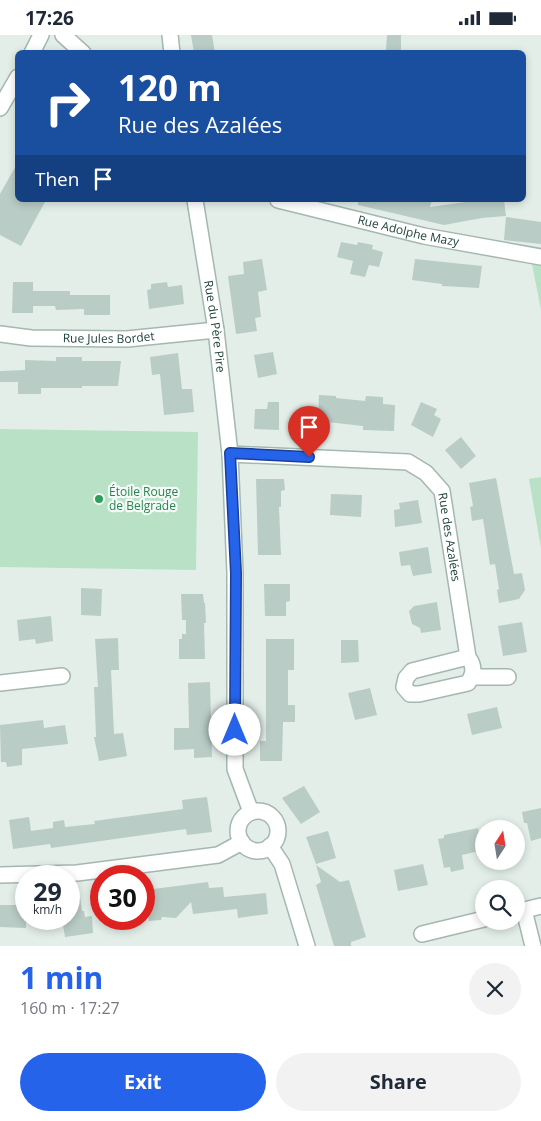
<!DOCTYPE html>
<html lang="en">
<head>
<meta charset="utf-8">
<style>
  body { margin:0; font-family:"Open Sans",sans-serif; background:#f2f2f3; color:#1f2937; height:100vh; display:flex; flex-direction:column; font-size:19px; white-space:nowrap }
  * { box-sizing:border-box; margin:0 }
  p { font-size:16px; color:#747a83 }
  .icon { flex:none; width:28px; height:28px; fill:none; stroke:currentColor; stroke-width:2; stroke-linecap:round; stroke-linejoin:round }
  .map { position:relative; height:911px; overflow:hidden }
  .side { display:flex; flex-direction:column; background:#fff; flex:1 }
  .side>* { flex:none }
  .banner { position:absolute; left:15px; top:15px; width:511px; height:152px; border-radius:8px; box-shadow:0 2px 8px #0003; background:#1a4fa0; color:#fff; overflow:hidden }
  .needle { width:32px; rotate:12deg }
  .fabs { position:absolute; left:475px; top:785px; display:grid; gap:10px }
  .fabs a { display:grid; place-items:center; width:50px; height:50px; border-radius:50%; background:#fff; box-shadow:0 2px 8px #0003; font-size:25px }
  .speed { position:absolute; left:15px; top:830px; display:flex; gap:10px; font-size:25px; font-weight:700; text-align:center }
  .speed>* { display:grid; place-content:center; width:65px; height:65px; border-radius:50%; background:#fff; box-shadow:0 2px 8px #0003; line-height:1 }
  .speed small { font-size:12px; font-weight:400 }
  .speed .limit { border:8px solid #d22; background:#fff; color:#111 }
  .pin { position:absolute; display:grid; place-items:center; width:42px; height:42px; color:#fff; margin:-51px -21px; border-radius:50% 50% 50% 0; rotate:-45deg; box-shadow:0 0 5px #0007 }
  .pin .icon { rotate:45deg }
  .me { position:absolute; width:55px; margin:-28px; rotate:0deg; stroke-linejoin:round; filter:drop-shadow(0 0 4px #0008) }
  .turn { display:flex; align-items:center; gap:18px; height:105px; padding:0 20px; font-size:22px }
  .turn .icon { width:65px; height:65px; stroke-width:2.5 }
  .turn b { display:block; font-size:35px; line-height:42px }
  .then { display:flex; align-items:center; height:48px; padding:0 20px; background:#0003; gap:10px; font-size:19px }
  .round { display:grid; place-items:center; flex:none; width:52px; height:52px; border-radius:26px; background:#f2f2f3 }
  .headline { display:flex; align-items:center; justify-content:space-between; height:85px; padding:0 20px }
  h1 { font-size:30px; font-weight:700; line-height:38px; color:#2563eb }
  .primary-button { display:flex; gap:10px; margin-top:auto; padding:10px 20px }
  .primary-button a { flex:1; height:58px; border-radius:30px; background:#2563eb; color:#fff; font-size:20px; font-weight:700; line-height:58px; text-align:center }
  .primary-button a+a { background:#f2f2f3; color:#1f2937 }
  .status { display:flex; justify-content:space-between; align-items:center; height:35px; padding:0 25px; background:#fff; direction:ltr }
  .status svg { height:14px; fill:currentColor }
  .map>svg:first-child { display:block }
</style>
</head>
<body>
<div class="status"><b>17:26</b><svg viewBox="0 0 49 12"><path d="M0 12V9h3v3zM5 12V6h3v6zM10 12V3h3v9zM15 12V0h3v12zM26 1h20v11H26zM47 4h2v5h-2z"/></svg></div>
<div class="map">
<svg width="541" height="911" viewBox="0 0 541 911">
  <rect width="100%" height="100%" fill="#e3eee9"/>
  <g fill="#b9e1c6">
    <path d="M532,229H541V275Z"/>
    <path d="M0,394L198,397L196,535L0,532Z"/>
    <path d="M541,442V513L529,444Z"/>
  </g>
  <g fill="#baccc6">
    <path d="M191,0H212L215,18H194Z"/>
    <path d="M387,0H401V15H386Z"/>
    <path d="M18,127V165H46L21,211L0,200V159Z"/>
    <path d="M358,165H432L430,172L480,165H504L506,181L482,183L444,190L358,170Z"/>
    <path d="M506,182L541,187V209L504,205Z"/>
    <path d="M341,207L357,210L358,207L373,210L372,214L383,217L379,232L369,230L365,242L350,239L353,226L337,222Z"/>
    <path d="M262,224L267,255L258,257L261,282L255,283L257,296L236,299L228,241L244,239L243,227Z"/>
    <path d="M415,224L482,231L479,253L442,251V249L412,245Z"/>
    <path d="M13,247H33V256H70V260H110V280H84V274L56,275L55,271H33V278H12Z"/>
    <path d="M167,247L168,252L182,250L184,269L149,274L147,255L151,254V249Z"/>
    <path d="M273,317L277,339L258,343L254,320Z"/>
    <path d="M178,318L182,354H192L194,377L164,380L160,339L152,340L150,322Z"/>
    <path d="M56,322H82V326H121L118,351H82V353H41V359H18V347H0V336L25,335V325L56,326Z"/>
    <path d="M319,360L336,361V363L365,366L366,361L383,362V369L395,370L394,396L363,395V391L318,386Z"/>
    <path d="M268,367H279V395L254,394L255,374H267Z"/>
    <path d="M421,367L437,374L434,380L441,384L433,402L411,390Z"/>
    <path d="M461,402L476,421L461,434L445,415Z"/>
    <path d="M496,443L514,539L522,538L525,555L519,564L499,568L497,555L499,554L495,529L490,530L483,484L472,486L470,472L473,471L469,448Z"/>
    <path d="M256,444H284L285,455L281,456V472H279L281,520H258Z"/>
    <path d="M331,459L362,460L361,482L330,480Z"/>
    <path d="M418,465L422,488L395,492L394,475L400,474L399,468Z"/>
    <path d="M428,512L432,538L413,541L410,530L401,531L399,517Z"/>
    <path d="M264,549H290V566L286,567V581H265Z"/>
    <path d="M81,553L102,554L101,581L81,580Z"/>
    <path d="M181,559H203L204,568H205L206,588H204L205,624H179V604H182V599H186V585H182Z"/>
    <path d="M437,567L441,595L421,598L420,593L412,589L409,576L414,571Z"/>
    <path d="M51,581L53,606L36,609L35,604L19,606L17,585Z"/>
    <path d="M522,587L527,617L503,621L498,591Z"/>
    <path d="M118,603L119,635H111L114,699L123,698L127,721L99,726L94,702H96L94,652H98L95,604Z"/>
    <path d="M266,604H294V635H288V670H295V687H283L282,726H260V706H266Z"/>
    <path d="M341,605H358L359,627L341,628Z"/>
    <path d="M210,647L212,722L194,723V714L174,715V693H189L188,648Z"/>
    <path d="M370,653L377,680L355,685L348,658Z"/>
    <path d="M497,672L502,693L472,700L467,679Z"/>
    <path d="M43,685L44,693L65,690L68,709L22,714V730L7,732L6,727H1L0,690Z"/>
    <path d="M304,751L320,777L301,789L282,763Z"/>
    <path d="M207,762L212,797L187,800L186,794L51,813L50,809L13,814L9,785L29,782L31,796L53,793V787L64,785L65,792L95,789L94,786L183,774L182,765Z"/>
    <path d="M541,773V803L531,806L527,788H524L522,777Z"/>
    <path d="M478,793L483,815L462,820L464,834L451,837L450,832L444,833L438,804L444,803V800Z"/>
    <path d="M328,796L336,823L316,829L306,802Z"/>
    <path d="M423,829L428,850L398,856L394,835Z"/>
    <path d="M316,830L340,847L349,845L366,902L351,907V911H334L316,850L321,847Z"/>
    <path d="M208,847L209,853L223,852L224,862L266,858L268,879L238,883L237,874L193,879L191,867L176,883L162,882L161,885L149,886L145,855Z"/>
    <path d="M80,862L82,876H84L85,882L92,881L93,898L65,902L62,884H69V864Z"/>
    <path d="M0,870H26V893L0,892Z"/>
  </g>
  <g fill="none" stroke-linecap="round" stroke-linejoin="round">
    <defs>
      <g id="minor">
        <path d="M63,0L83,18"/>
        <path d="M170,0L172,18"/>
        <path id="s1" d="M195,165L216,295L230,419L235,538V734L251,777"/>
        <path id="s2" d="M278,165L424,201L541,222"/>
        <path id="s3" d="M0,299L31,303L127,304L216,295"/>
        <path id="s4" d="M230,419L408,427L426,438L442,456L468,622C475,631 474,639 468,648L419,659H410L404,652L406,643L412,636L468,622"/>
        <path d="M472,642H508"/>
        <path d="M0,648L62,641"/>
        <circle cx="258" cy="796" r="20"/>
        <path d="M270,811L282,829L307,911"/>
        <path d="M0,840L77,838L218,820L242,807"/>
        <path d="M524,875L533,911"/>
        <path d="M516,877L541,871"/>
        <path d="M422,899L484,884"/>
      </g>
      <g id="tertiary">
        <path d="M32,18L41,0"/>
        <path d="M0,73L18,42"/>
      </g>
    </defs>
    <use href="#minor" stroke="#a5b7b1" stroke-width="18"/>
    <use href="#tertiary" stroke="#a5b7b1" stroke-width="18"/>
    <use href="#minor" stroke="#fff" stroke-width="15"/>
    <use href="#tertiary" stroke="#fff" stroke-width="15"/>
  </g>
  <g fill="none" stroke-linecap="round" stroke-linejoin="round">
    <defs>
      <path id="route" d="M235,695L236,538L230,418L309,422"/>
    </defs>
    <use href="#route" stroke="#184099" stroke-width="12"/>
    <use href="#route" stroke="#2563eb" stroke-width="9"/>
  </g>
  <circle fill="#2e9e5b" stroke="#f4faf7" stroke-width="2" cx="99" cy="464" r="5"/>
  <g text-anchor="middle" stroke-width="4.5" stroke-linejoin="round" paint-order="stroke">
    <g font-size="12" fill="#20423a" stroke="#f4faf7">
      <text dy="4" stroke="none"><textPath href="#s2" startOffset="134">Rue Adolphe Mazy</textPath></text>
      <text dy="4" stroke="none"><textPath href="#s1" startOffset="128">Rue du Père Pire</textPath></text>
      <text dy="4" stroke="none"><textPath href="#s3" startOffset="109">Rue Jules Bordet</textPath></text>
      <text dy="4" stroke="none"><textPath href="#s4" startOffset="270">Rue des Azalées</textPath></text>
    </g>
    <g font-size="12" fill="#27864d" stroke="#f4faf7" text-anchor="start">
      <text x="109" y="461">Étoile Rouge<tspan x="109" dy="14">de Belgrade</tspan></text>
    </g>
  </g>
</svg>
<div class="fabs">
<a><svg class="needle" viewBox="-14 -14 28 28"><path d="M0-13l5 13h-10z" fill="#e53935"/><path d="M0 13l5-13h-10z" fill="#747a83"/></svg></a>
<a><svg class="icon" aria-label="search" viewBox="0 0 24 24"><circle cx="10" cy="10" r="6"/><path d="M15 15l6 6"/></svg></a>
</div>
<div class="speed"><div>29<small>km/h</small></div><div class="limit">30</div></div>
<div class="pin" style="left:309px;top:422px;background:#d93025"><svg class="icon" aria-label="arrive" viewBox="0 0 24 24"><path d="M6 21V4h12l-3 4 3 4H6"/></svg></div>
<svg class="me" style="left:235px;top:695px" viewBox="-20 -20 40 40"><circle r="19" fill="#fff"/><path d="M0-13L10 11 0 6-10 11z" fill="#2563eb"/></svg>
<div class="banner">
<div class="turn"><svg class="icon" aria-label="right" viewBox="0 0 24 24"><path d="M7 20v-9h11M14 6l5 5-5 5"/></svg><div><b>120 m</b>Rue des Azalées</div></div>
<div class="then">Then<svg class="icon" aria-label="arrive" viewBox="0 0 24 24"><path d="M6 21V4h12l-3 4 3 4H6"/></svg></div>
</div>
</div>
<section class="side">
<div class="headline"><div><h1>1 min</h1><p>160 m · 17:27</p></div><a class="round"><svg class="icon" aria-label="close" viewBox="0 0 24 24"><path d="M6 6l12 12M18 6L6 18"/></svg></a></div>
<div class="primary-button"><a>Exit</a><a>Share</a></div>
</section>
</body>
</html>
